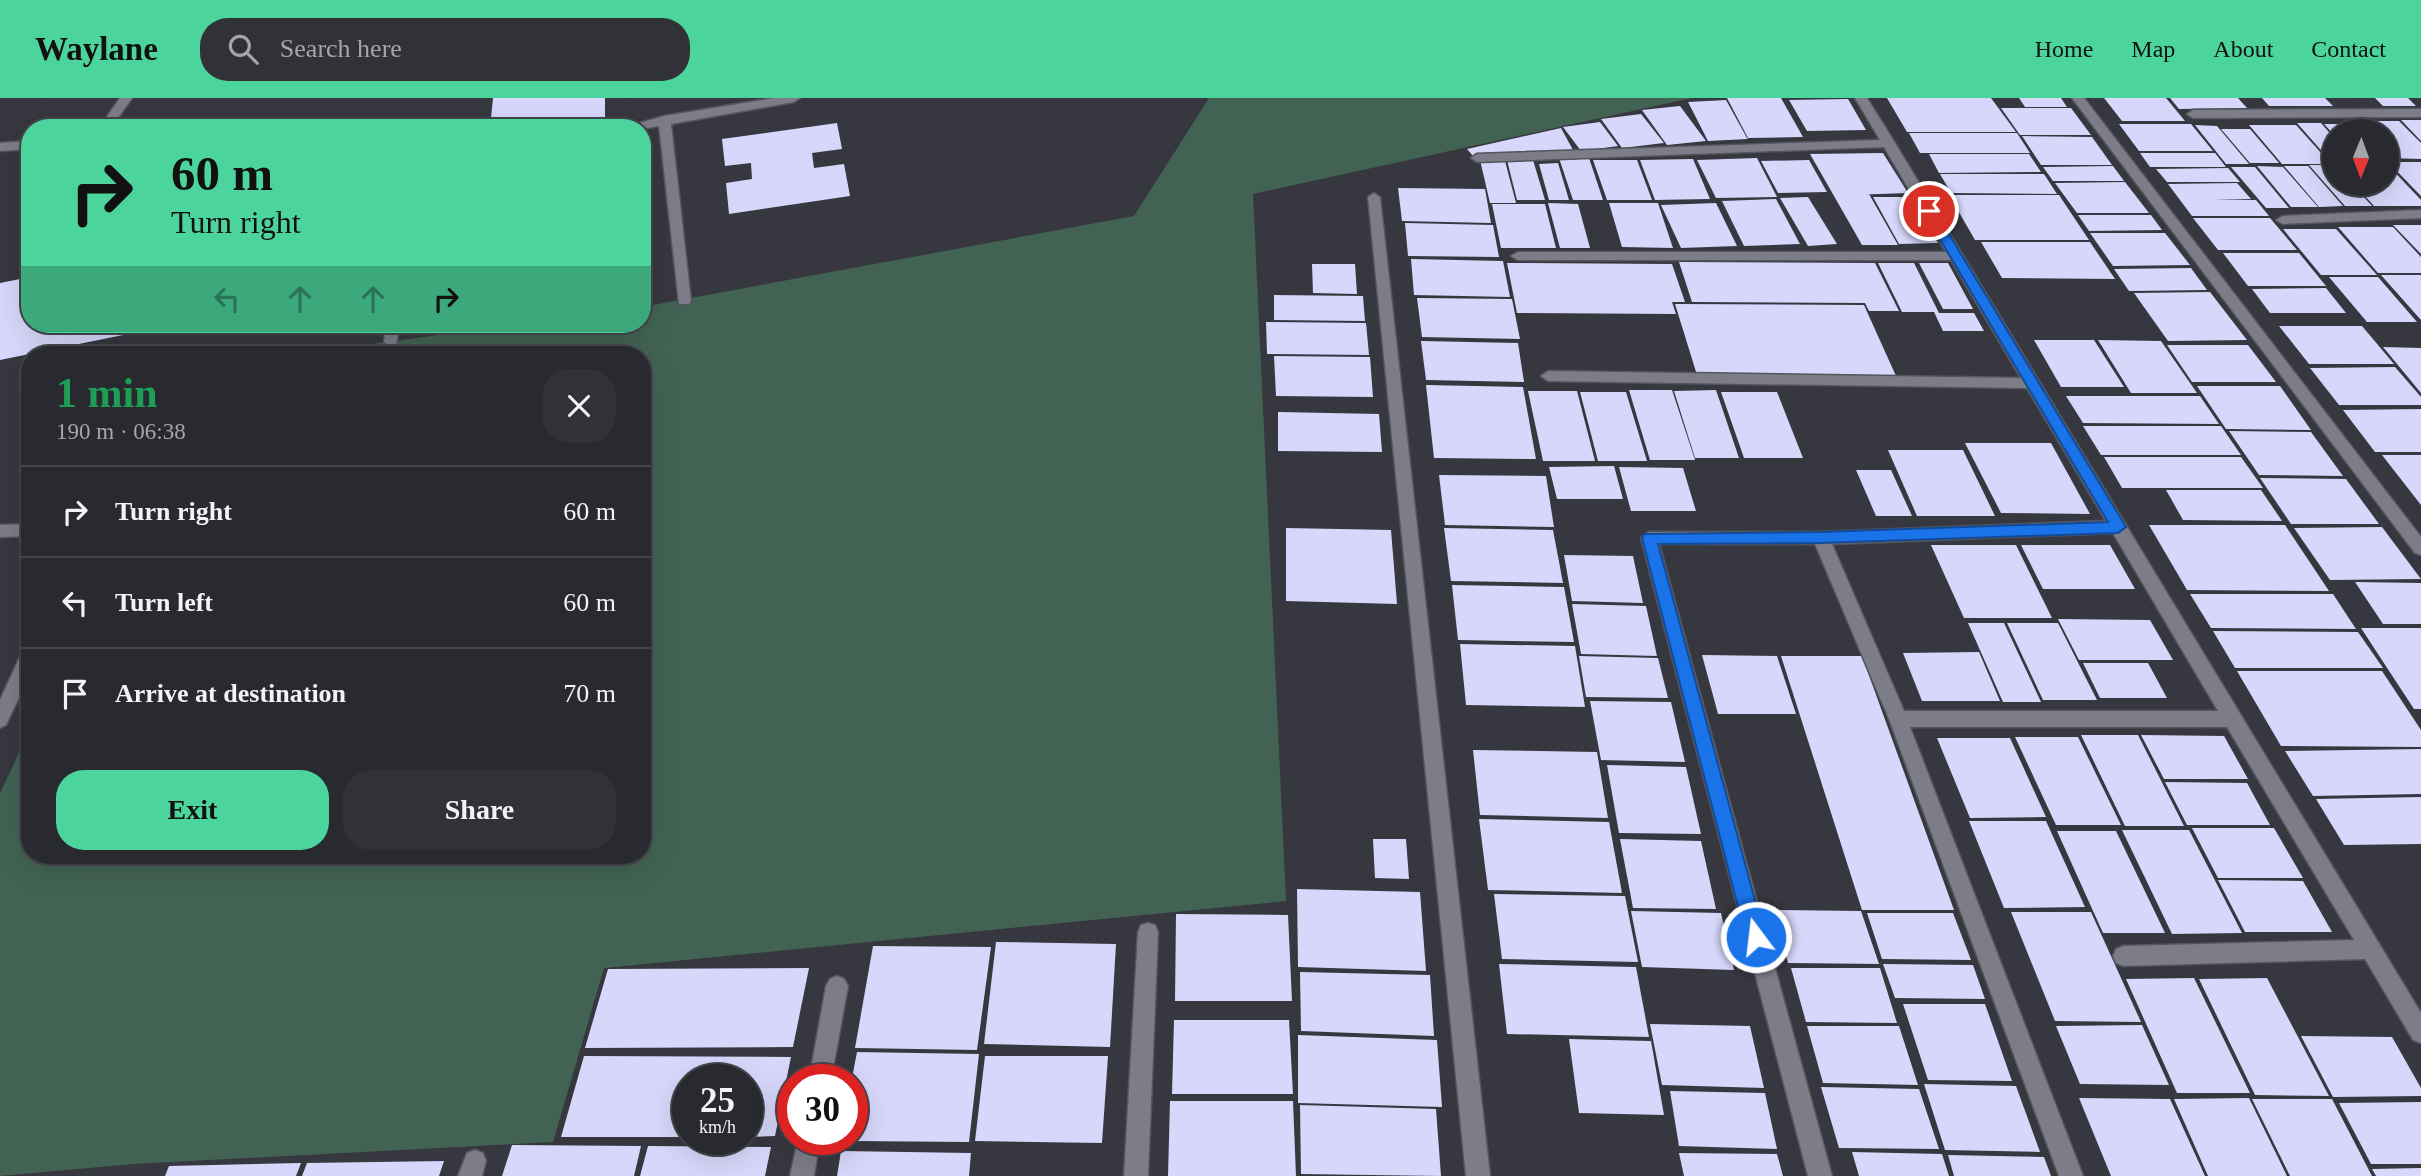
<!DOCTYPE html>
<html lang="en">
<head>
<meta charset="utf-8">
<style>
  body { margin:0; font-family:Georgia,serif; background:#313138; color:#f1f3f6; height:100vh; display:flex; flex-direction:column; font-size:26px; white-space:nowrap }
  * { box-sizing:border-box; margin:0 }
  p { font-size:23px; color:#a5a6ab }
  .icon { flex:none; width:38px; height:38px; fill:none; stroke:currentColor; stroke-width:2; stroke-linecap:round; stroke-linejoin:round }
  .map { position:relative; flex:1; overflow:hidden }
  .panel { position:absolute; left:21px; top:248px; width:630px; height:518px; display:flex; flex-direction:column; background:#292930; border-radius:28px; box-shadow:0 7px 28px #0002,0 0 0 2px #45454c }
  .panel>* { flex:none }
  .guide { position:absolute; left:21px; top:21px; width:630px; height:214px; border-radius:28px; box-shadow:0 7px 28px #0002,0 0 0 2px #45454c; background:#4bd49b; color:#111; overflow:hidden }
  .needle { width:46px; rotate:181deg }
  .buttons { position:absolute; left:2322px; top:21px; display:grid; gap:14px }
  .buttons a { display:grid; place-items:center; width:77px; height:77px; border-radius:50%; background:#292930; box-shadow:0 7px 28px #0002,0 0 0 2px #45454c; font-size:35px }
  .speed { position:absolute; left:672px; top:966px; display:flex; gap:14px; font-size:35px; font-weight:700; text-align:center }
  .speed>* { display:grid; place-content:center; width:91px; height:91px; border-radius:50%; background:#292930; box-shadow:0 7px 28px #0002,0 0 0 2px #45454c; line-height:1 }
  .speed small { font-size:18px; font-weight:400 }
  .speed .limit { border:10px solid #d22; background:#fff; color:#111 }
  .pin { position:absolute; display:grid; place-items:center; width:60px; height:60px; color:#fff; margin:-30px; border:4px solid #fff; border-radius:50%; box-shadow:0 2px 7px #0007 }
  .me { position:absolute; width:77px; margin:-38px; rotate:345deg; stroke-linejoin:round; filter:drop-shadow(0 0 5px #0008) }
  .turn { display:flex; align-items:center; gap:24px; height:147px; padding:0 35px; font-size:32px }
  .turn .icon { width:91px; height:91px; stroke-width:2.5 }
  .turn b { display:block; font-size:49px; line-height:60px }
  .lanes { display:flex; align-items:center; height:66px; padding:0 35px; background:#0003; justify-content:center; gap:35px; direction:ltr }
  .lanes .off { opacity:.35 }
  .round { display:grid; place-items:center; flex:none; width:74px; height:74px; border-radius:28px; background:#313138 }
  .summary { display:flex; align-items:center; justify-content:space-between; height:119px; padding:0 35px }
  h1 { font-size:42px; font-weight:700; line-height:52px; color:#1e9e55 }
  .primary-button { display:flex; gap:14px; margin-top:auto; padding:14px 35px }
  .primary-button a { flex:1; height:80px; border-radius:28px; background:#4bd49b; color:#111; font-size:28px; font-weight:700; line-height:80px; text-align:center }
  .primary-button a+a { background:#313138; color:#f1f3f6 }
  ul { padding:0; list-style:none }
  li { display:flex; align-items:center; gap:21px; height:91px; padding:0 35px; border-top:2px solid #45454c }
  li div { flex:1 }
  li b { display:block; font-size:26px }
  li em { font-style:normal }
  header { display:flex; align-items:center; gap:42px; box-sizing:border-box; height:98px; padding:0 35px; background:#4bd49b; color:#111 }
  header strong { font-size:33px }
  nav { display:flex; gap:38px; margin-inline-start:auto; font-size:24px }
  .search { width:490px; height:63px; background:#313138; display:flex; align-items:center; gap:18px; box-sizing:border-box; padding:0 24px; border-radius:28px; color:#a5a6ab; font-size:26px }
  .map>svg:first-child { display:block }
</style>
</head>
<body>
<header>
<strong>Waylane</strong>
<div class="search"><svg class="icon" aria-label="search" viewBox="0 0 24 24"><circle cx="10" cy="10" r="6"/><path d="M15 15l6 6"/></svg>Search here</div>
<nav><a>Home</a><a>Map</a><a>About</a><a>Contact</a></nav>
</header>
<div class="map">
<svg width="2421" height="1078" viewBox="0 0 2421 1078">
  <rect width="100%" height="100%" fill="#373740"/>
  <path fill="#426353" d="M1209,0H1692L1253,96L1286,803L604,870L553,1044L133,1066L0,1078V695L30,632V758H642V257H341L342,250L519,226H642V209L1134,118Z"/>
  <g fill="#d6d7fa">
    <path d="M493,0H605V25L571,30H490Z"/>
    <path d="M1727,0H1781L1803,39L1748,40Z"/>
    <path d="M1887,0H1991L2016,34H1907Z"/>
    <path d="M2019,0H2061L2067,9H2025Z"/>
    <path d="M2104,0H2166L2185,23H2122Z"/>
    <path d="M2170,0H2238L2247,10L2179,11Z"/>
    <path d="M2262,0H2325L2333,8H2269Z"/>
    <path d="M2375,0H2408L2416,8H2383Z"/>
    <path d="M1848,1L1866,32L1807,33L1789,2Z"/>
    <path d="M1726,2L1747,40L1748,41L1708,43L1688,4Z"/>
    <path d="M1680,8L1706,43L1667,47L1642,12Z"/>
    <path d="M2001,10H2071L2091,37H2020Z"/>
    <path d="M1641,16L1664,45L1622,50L1601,21Z"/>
    <path d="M2401,22H2421V43Z"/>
    <path d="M2347,23H2399L2421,45V61L2387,60V33H2334V37L2324,26H2350Z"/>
    <path d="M1600,24L1618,48L1581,53L1563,29Z"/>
    <path d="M837,25L842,51L812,55L814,70L844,66L850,98L729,116L726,85L752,81L751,65L725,68L722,41Z"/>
    <path d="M2297,25H2321L2334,40V67Z"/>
    <path d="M2119,26H2191L2213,53H2139Z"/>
    <path d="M2195,27L2217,28L2249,66H2226Z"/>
    <path d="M2249,27H2296L2331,66H2282Z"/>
    <path d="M1561,30L1573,52L1473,58L1467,51Z"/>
    <path d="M2221,31H2250L2279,65H2250Z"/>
    <path d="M1909,35H2017L2030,55H1920Z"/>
    <path d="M2022,38L2092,39L2112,67H2041Z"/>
    <path d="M1883,55L1908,95L1850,97L1869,96L1898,147H1862L1810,56Z"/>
    <path d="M2140,55H2215L2226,69H2150Z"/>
    <path d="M1929,56H2029L2041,74L1939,75Z"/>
    <path d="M1559,60H1589L1603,102H1573Z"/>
    <path d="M1757,60L1777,99L1716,100L1697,62Z"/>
    <path d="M1693,61L1710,101L1655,102L1640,62Z"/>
    <path d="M1480,62L1505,63L1516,105H1490Z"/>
    <path d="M1507,62H1533L1545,102H1517Z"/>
    <path d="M1593,62H1637L1652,102H1607Z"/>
    <path d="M1809,62L1827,94L1778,95L1761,63Z"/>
    <path d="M2388,64H2421V98Z"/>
    <path d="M1558,65L1569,102H1549L1539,66Z"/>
    <path d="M2387,66L2421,102V108H2374L2354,86H2387Z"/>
    <path d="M2309,67H2334V86H2352L2372,108H2345Z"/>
    <path d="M2113,68L2124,83H2053L2043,69Z"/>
    <path d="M2257,68L2283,69L2318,109H2291Z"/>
    <path d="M2284,68H2308L2343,108L2319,109Z"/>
    <path d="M2231,69H2255L2289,110H2266Z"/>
    <path d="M2228,70L2240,84H2167L2156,71Z"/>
    <path d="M1940,76H2044L2057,96L1951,95Z"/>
    <path d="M2125,84L2149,115H2077L2055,85Z"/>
    <path d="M2237,85L2251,101L2214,102H2256L2269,118H2192L2168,86Z"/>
    <path d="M1398,90L1485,91L1491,125L1402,123Z"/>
    <path d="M1949,97H2059L2089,142H1975Z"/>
    <path d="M1808,99L1837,146L1808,148L1780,100Z"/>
    <path d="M1873,99H1911L1938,145L1899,146Z"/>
    <path d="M1776,101L1800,146L1744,148L1722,103Z"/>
    <path d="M1548,105L1578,106L1590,150H1560Z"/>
    <path d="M1609,105H1658L1673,150L1622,149Z"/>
    <path d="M1716,105L1737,148L1681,150L1661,107Z"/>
    <path d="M1492,106H1545L1556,150H1501Z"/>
    <path d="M2078,117H2151L2162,132L2089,133Z"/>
    <path d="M2193,120H2270L2297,152H2218Z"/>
    <path d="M1405,125L1493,127L1499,159L1408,158Z"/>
    <path d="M2393,127H2421V156Z"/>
    <path d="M2338,129H2393L2421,159V175H2378Z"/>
    <path d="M2283,131H2336L2377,177H2321Z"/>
    <path d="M2090,135H2165L2190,167L2113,168Z"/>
    <path d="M1981,144H2090L2115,181L2002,180Z"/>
    <path d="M2223,155H2299L2326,188H2248Z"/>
    <path d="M1411,161L1503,163L1510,199L1414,197Z"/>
    <path d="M1679,164L1875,165L1899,213H1869L1865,205L1692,204Z"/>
    <path d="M1507,165L1672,166L1685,204H1672L1676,216L1517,215Z"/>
    <path d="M1878,165H1914L1939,215H1974L1984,233H1943L1934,214H1902Z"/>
    <path d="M1919,165H1948L1973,211H1943Z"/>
    <path d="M1312,166H1355L1357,196L1313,195Z"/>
    <path d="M2191,170L2207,192L2129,193L2114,171Z"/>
    <path d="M2381,177H2421V222Z"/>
    <path d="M30,179V226H130L128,236L0,262V185Z"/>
    <path d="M2329,179H2378L2417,224H2367Z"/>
    <path d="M2326,190L2346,215H2270L2252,191Z"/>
    <path d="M2210,194L2247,242L2168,243L2134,195Z"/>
    <path d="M1274,197L1363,198L1365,223L1274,222Z"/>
    <path d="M1417,200L1512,201L1520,241L1422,239Z"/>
    <path d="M1675,206L1864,207L1896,278L1697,277Z"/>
    <path d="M1266,224L1366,225L1369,257L1267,256Z"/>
    <path d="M2279,228H2362L2394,266H2309Z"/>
    <path d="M2034,242H2094L2124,289H2061Z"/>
    <path d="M2098,242L2161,243L2197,295H2131Z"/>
    <path d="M1421,243L1518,245L1524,284L1426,282Z"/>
    <path d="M2167,247H2248L2276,284H2192Z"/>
    <path d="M2383,249L2421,250V295Z"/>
    <path d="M1274,258L1370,259L1373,299L1276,298Z"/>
    <path d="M2395,269L2421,299V307H2339L2310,270Z"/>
    <path d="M1426,287L1523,289L1536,361L1434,360Z"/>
    <path d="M2197,288H2280L2311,332L2226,331Z"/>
    <path d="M1629,292H1672L1695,362H1650Z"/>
    <path d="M1716,292L1739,360H1695L1674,293Z"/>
    <path d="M1528,293H1577L1595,363H1543Z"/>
    <path d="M1580,294H1626L1647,363H1598Z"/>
    <path d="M1721,294H1777L1803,360H1744Z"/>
    <path d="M2066,298H2200L2219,326L2083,325Z"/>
    <path d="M2421,311V354H2375L2343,312Z"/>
    <path d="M1278,314L1379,316L1382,354L1278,353Z"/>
    <path d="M2083,328H2221L2241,357H2101Z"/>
    <path d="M2229,333L2311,334L2343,378L2259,377Z"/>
    <path d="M1965,345H2051L2090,416L2001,415Z"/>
    <path d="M1888,352H1963L1995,418H1917Z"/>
    <path d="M2382,357H2421V407Z"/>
    <path d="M2104,359H2241L2263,390H2122Z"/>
    <path d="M1614,368L1623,401H1557L1549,369Z"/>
    <path d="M1619,369L1683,370L1696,413H1631Z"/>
    <path d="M1856,372H1891L1912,418H1876Z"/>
    <path d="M1439,377L1546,378L1554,429L1445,427Z"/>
    <path d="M2260,380L2346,381L2379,426H2291Z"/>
    <path d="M2166,392H2261L2282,423L2183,422Z"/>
    <path d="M2149,427H2285L2329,493L2187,492Z"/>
    <path d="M2382,429L2421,481L2330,482L2294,430Z"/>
    <path d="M1286,430L1391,432L1397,506L1286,503Z"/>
    <path d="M1444,430L1553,432L1563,485L1451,483Z"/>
    <path d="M1931,447H2016L2052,520H1964Z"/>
    <path d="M2021,447H2110L2135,491H2043Z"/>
    <path d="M1564,457L1633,458L1643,505L1572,503Z"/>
    <path d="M2355,484L2421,485V526H2383Z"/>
    <path d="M1452,487L1564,489L1574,544L1458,542Z"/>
    <path d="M2190,496H2333L2356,531L2211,530Z"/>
    <path d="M1572,506L1646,508L1657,558L1581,556Z"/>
    <path d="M2058,521L2150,522L2173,562H2079Z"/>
    <path d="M1968,525H2004L2041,604H2003Z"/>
    <path d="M2007,525H2058L2097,602H2043Z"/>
    <path d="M2361,530H2421V611H2414Z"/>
    <path d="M2213,533L2358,534L2383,570H2235Z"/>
    <path d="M1460,546L1575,548L1585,609L1466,607Z"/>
    <path d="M1979,554L2000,603H1922L1903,555Z"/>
    <path d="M1702,557L1777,558L1796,616H1718Z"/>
    <path d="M1579,558L1658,560L1668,600L1586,599Z"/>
    <path d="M1781,558H1862L1954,812H1862Z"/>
    <path d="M2083,565H2148L2167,600H2100Z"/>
    <path d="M2237,573H2382L2421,632V649L2281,648Z"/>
    <path d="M1590,603L1671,604L1685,664L1601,662Z"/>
    <path d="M2081,637H2138L2184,728H2125Z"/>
    <path d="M2141,637L2224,638L2248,681H2164Z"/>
    <path d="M2015,639H2078L2121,727H2056Z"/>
    <path d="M1937,640H2010L2046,719L1970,720Z"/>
    <path d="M2421,651V696L2313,698L2285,653Z"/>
    <path d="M1473,652L1597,654L1608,720L1480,717Z"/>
    <path d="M1607,667L1686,669L1701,736L1619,735Z"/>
    <path d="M2165,684L2247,685L2270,727H2187Z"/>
    <path d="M2421,699V746L2344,747L2316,701Z"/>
    <path d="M1479,721L1609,724L1622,795L1488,792Z"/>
    <path d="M1969,723H2046L2085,809L2004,810Z"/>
    <path d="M2192,730H2274L2303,780H2218Z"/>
    <path d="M2122,732H2189L2242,835L2172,836Z"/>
    <path d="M2057,733H2116L2165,835H2103Z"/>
    <path d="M1373,741H1406L1409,781L1375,780Z"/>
    <path d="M1620,741L1701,743L1716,811L1633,810Z"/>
    <path d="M2218,782L2303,783L2332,834H2245Z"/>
    <path d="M1297,791L1420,794L1426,873L1298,869Z"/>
    <path d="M1494,796L1625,798L1638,864L1502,861Z"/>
    <path d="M1774,812L1861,813L1879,866L1788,865Z"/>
    <path d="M1631,813L1721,815L1734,872L1642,869Z"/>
    <path d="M2011,814H2091L2141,924L2055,923Z"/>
    <path d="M1867,815H1953L1971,862L1882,861Z"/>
    <path d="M1176,816L1288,817L1292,903H1175Z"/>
    <path d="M996,844L1116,846L1110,949L984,946Z"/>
    <path d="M873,848L991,849L977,952L855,950Z"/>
    <path d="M1499,866L1636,869L1649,939L1507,936Z"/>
    <path d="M1883,866L1973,867L1985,901L1895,900Z"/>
    <path d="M809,870L793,949L585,950L608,871Z"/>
    <path d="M1791,870H1880L1897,925L1806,924Z"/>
    <path d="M1300,874L1430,877L1434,938L1301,933Z"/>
    <path d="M2194,880L2250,995H2177L2126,881Z"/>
    <path d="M2267,880L2329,998L2255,997L2199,881Z"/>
    <path d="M1903,906H1985L2012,983L1928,982Z"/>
    <path d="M1174,922H1289L1293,996H1172Z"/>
    <path d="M1650,926L1750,928L1764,990L1662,987Z"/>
    <path d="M2142,927L2169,987L2080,986L2056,928Z"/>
    <path d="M1807,928H1899L1918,987L1823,985Z"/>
    <path d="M1298,937L1437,942L1442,1009L1298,1005Z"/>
    <path d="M2301,938L2392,939L2421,990V998L2333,999Z"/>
    <path d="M1569,941L1651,943L1664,1017L1579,1015Z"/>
    <path d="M857,954L979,956L969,1044L852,1043V980Z"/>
    <path d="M584,958L791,959L775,1038L747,1039V982H688V1039H561Z"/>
    <path d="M985,958H1108L1102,1045L975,1043Z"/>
    <path d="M1924,986L2016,988L2040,1054L1945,1052Z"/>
    <path d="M1821,989L1919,991L1939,1051L1839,1050Z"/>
    <path d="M1670,993L1765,995L1777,1051L1679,1048Z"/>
    <path d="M2079,1000L2170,1001L2205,1078H2111Z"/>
    <path d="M2249,1000L2287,1078H2208L2174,1001Z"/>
    <path d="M2252,1001H2332L2372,1078H2290Z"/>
    <path d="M1170,1003H1293L1296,1078H1168Z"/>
    <path d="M2421,1004V1066H2371L2339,1005Z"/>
    <path d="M1300,1007L1436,1011L1441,1078L1301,1076Z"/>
    <path d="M512,1047L641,1048L634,1078H502Z"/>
    <path d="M648,1048L771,1049L765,1078H640Z"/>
    <path d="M841,1053L971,1055L969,1078H837Z"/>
    <path d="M1852,1054L1942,1056L1949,1078H1859Z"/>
    <path d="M1679,1055L1777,1056L1783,1078H1684Z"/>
    <path d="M1948,1057L2044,1059L2051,1078H1954Z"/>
    <path d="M444,1063L439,1078H302L307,1065Z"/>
    <path d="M301,1065L296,1078H165L169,1068Z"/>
    <path d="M2421,1070V1078H2376L2372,1071Z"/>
  </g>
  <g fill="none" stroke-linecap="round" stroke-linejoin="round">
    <defs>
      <g id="service">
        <path d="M120,0H132L111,30H99Z"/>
        <path d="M774,0H800L794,4L671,26L691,203L689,206H679L659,28L642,31L622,30L664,18Z"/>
        <path d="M30,43V51L0,53V45Z"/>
        <path d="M30,129V138L25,137L23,133Z"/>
        <path d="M386,226H400L396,247L391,249L384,244Z"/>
        <path d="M30,426V438L0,439V427Z"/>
        <path d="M30,548V576L6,627L0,630V602L24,550Z"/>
      </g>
      <g id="minor">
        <path d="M1855,0H1867L1895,45L2421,915V945L2413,942L2365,861L2123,868L2116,865L2113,858L2116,851L2123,848L2354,842L2227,629H1910L2083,1078H2059L1889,621L1815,446H1659L1832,1078H1808L1641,440L1649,434H1821L2106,423L2027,290L1548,283L1541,278L1548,273L2021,280L1951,162H1518L1511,158L1518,154H1946L1884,49L1477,64L1471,60L1477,56L1880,42ZM2113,435L2218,613H1904L1832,446Z"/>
        <path d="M2072,0H2084L2421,439V457L2415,455Z"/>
        <path d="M2421,11V19L2193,20L2187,16L2193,12Z"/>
        <path d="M1374,95L1380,99L1490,1078H1466L1368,99Z"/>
        <path d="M2421,112V120L2283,126L2276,122L2283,118Z"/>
        <path d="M1148,825L1155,827L1158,834L1148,1078H1124L1138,834L1141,827Z"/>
        <path d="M837,878L844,881L848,888L831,982H809L826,888L830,881Z"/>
        <path d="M798,1041H820L814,1078H790Z"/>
        <path d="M475,1052L483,1055L486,1063L482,1078H458L467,1055Z"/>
      </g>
    </defs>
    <use href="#service" stroke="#54545c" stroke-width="3"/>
    <use href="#minor" stroke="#54545c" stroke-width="3"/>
    <use href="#service" fill="#7c7d88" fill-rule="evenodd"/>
    <use href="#minor" fill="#7c7d88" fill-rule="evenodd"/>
  </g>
  <path fill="#1a73e8" stroke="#114b97" stroke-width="2" d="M1929,109L1935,113L2126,429L2118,435L1821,445L1658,446L1765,839L1762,845L1756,847L1749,845L1746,839L1642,440L1644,436L1821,434L2108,424L1923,113Z"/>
</svg>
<div class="buttons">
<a><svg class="needle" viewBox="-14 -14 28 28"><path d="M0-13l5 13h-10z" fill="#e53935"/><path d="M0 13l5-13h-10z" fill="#a5a6ab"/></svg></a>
</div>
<div class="speed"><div>25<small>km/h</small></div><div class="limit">30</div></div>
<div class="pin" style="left:1929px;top:113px;background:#d93025"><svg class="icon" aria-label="arrive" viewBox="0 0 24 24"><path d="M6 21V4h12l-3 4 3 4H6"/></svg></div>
<svg class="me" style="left:1756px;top:839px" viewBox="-20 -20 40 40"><circle r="17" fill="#1a73e8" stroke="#fff" stroke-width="3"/><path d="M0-11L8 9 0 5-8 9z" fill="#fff"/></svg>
<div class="guide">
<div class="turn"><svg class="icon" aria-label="right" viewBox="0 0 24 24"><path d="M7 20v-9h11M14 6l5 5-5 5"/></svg><div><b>60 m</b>Turn right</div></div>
<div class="lanes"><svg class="icon off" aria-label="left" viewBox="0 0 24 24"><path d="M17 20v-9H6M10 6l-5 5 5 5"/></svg><svg class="icon off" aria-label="ahead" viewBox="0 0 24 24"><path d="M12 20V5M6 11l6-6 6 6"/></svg><svg class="icon off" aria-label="ahead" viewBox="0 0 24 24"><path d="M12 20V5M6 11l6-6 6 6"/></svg><svg class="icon" aria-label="right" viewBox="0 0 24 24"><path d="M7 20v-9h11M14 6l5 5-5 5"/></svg></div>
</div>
<section class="panel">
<div class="summary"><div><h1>1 min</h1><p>190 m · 06:38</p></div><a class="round"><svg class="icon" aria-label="close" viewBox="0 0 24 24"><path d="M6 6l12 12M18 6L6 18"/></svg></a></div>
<ul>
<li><svg class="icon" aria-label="right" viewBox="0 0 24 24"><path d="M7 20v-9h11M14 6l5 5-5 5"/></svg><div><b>Turn right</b></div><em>60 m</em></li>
<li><svg class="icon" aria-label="left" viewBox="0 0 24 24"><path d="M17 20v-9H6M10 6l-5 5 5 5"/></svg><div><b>Turn left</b></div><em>60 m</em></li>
<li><svg class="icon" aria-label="arrive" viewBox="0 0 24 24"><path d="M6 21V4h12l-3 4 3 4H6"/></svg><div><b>Arrive at destination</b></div><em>70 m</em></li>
</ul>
<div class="primary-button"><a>Exit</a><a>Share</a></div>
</section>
</div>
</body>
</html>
